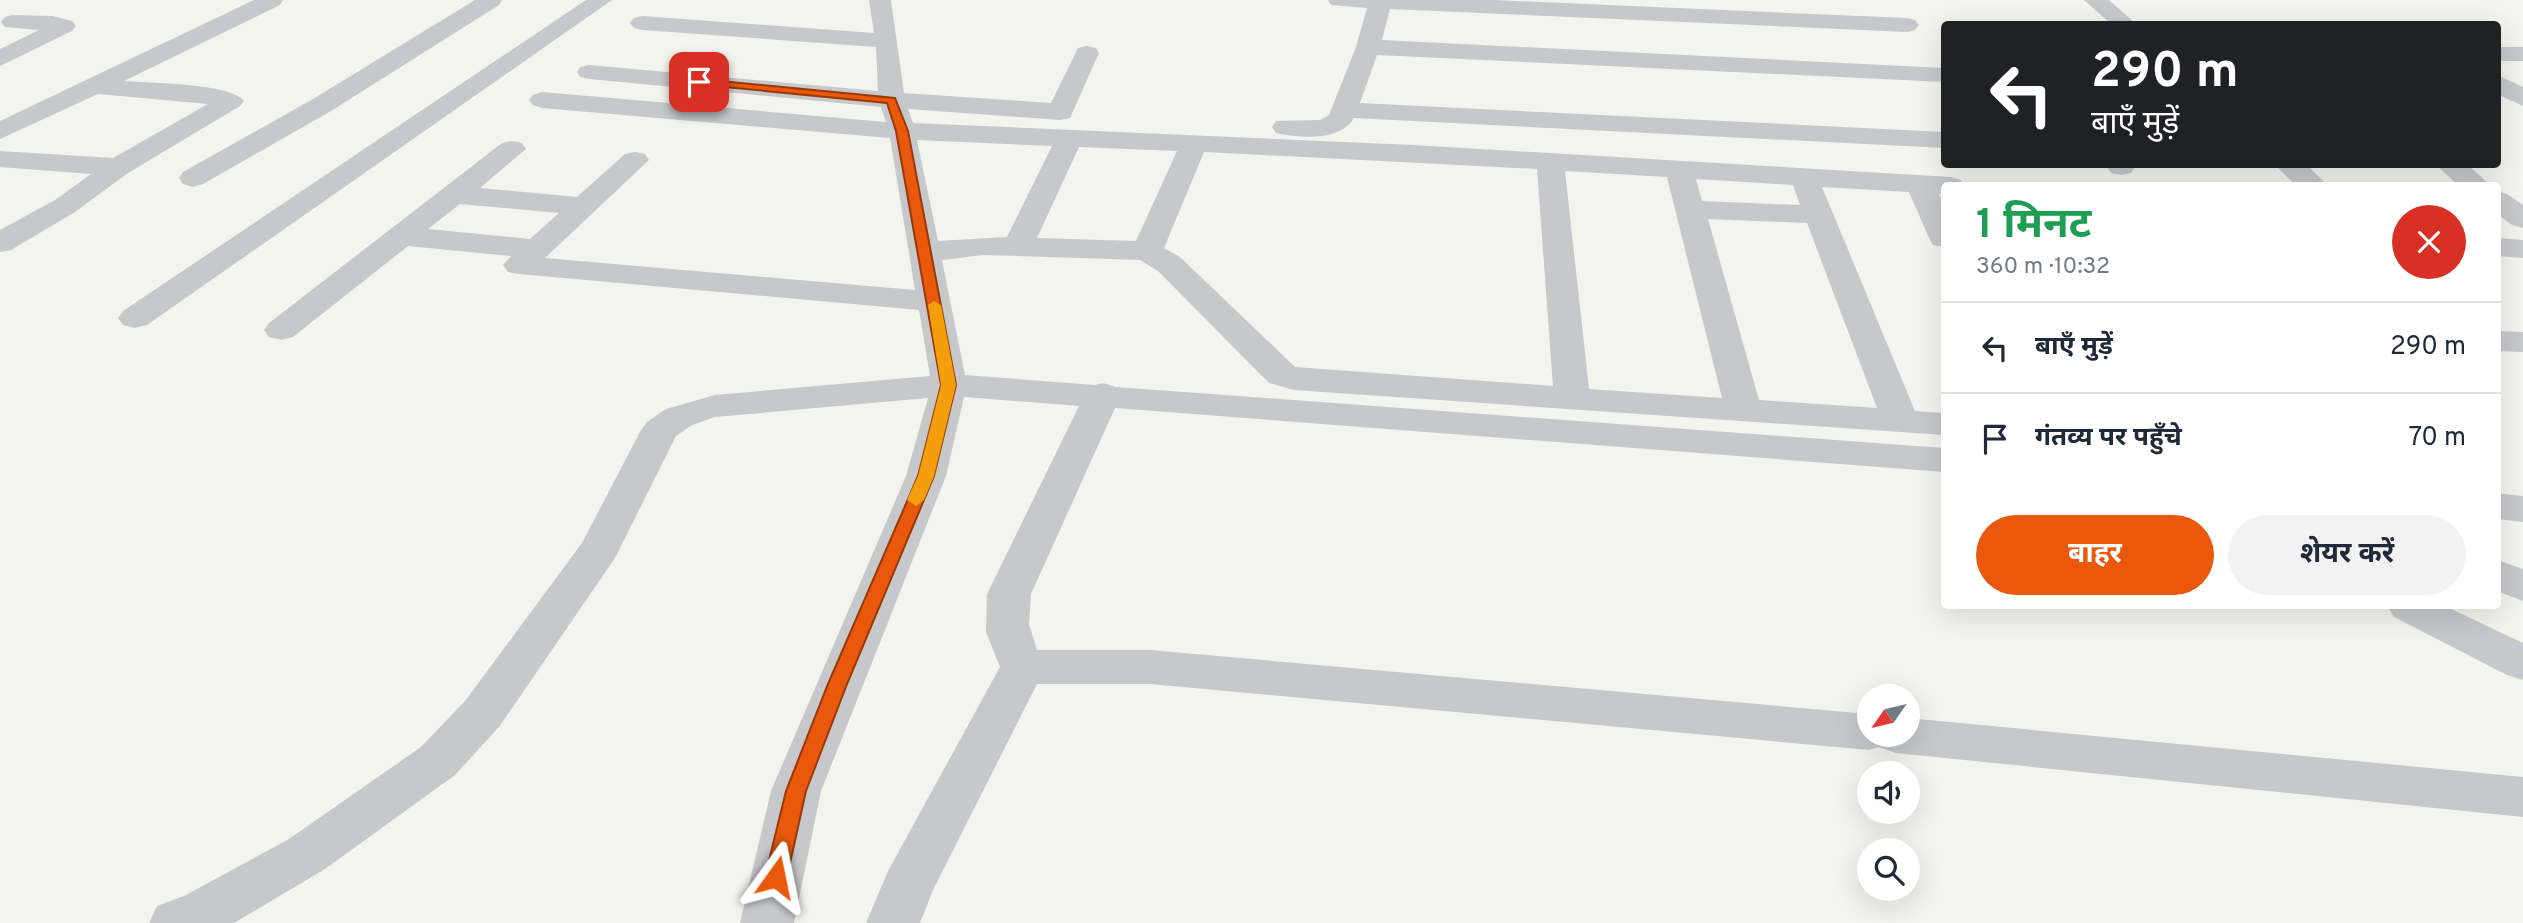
<!DOCTYPE html>
<html lang="hi">
<head>
<meta charset="utf-8">
<style>
  body { margin:0; font-family:Overpass,"Noto Sans Devanagari",sans-serif; background:#f2f2f3; color:#1f2937; height:100vh; display:flex; flex-direction:column; font-size:26px; white-space:nowrap }
  * { box-sizing:border-box; margin:0 }
  p { font-size:23px; color:#747a83 }
  .icon { flex:none; width:38px; height:38px; fill:none; stroke:currentColor; stroke-width:2; stroke-linecap:round; stroke-linejoin:round }
  .map { position:relative; flex:1; overflow:hidden }
  .details { position:absolute; left:1941px; top:182px; width:560px; height:427px; display:flex; flex-direction:column; background:#fff; border-radius:7px; box-shadow:0 7px 28px #0002 }
  .details>* { flex:none }
  .guide { position:absolute; left:1941px; top:21px; width:560px; height:147px; border-radius:7px; box-shadow:0 7px 28px #0002; background:#202124; color:#fff; overflow:hidden }
  .needle { width:46px; rotate:236deg }
  .tools { position:absolute; left:1857px; top:684px; display:grid; gap:14px }
  .tools a { display:grid; place-items:center; width:63px; height:63px; border-radius:50%; background:#fff; box-shadow:0 7px 28px #0002; font-size:35px }
  .pin { position:absolute; display:grid; place-items:center; width:60px; height:60px; color:#fff; margin:-30px; border-radius:14px; box-shadow:0 4px 10px #0006 }
  .me { position:absolute; width:77px; margin:-38px; rotate:12deg; stroke-linejoin:round; filter:drop-shadow(0 0 5px #0008) }
  .turn { display:flex; align-items:center; gap:24px; height:147px; padding:0 35px; font-size:32px }
  .turn .icon { width:91px; height:91px; stroke-width:2.5 }
  .turn b { display:block; font-size:49px; line-height:60px }
  .round { display:grid; place-items:center; flex:none; width:74px; height:74px; border-radius:37px; background:#f2f2f3 }
  .summary { display:flex; align-items:center; justify-content:space-between; height:119px; padding:0 35px }
  h1 { font-size:42px; font-weight:700; line-height:52px; color:#1e9e55 }
  .button { display:flex; gap:14px; margin-top:auto; padding:14px 35px }
  .button a { flex:1; height:80px; border-radius:42px; background:#ea580c; color:#fff; font-size:28px; font-weight:700; line-height:80px; text-align:center }
  .button a+a { background:#f2f2f3; color:#1f2937 }
  ul { padding:0; list-style:none }
  li { display:flex; align-items:center; gap:21px; height:91px; padding:0 35px; border-top:2px solid #e0e1e3 }
  li div { flex:1 }
  li b { display:block; font-size:26px }
  li em { font-style:normal }
  .map>svg:first-child { display:block }
</style>
</head>
<body>
<div class="map">
<svg width="2523" height="923" viewBox="0 0 2523 923">
  <rect width="100%" height="100%" fill="#f4f4ef"/>
  <g fill="none" stroke-linecap="round" stroke-linejoin="round">
    <g fill="#c6c8cc" fill-rule="evenodd">
      <path d="M254,0H283L280,5L124,81C148,83 231,83 244,101L240,106L128,173L75,212L11,250L0,252V230L55,200L91,174L0,167V151L113,158L208,104L98,94L0,139V121Z"/>
      <path d="M475,0H502L499,5L331,111L203,184L193,187L183,184L179,178L183,172L313,99Z"/>
      <path d="M586,0H612L147,325L135,328L123,325L118,318L123,311Z"/>
      <path d="M869,0H891L904,93L1051,103L1078,48L1087,46L1096,48L1099,53L1070,118L1060,120L908,109L913,123L1413,145L1951,177L1961,180L1965,186H1944V194H1939L1944,205V247L1933,245L1929,238L1909,192L1822,187L1915,411L1944,413V435L1294,390L1269,383L1260,374L1158,271L1140,260L983,255L942,260L965,375L1095,385L1103,383L1116,387L1944,448V472L1115,408L1031,594L1029,624L1037,650H1150L1869,714V735H1908V718L2523,777V817L1896,753L1879,747L1869,750L1150,684H1037L933,890L920,923H866L888,871L1000,667L986,632L987,594L1079,406L964,397L946,476L821,791L794,923H740L771,791L906,476L928,398L715,417L692,425L676,436L615,558L499,727L455,775L325,869L234,923H149L157,906L184,896L289,839L421,747L465,701L582,543L641,430L647,422L666,409L715,395L930,376L919,310L519,274L508,272L503,265L511,256L408,246L293,337L281,340L269,337L264,330L269,323L502,143L512,141L522,143L526,149L480,188L577,197L625,154L635,152L645,154L649,160L545,258L915,290L890,138L542,108L533,105L529,100L533,95L542,92L886,122L881,107L589,79L580,77L577,72L580,67L589,65L878,91L876,47L642,30L634,28L630,23L634,18L642,16L874,33ZM917,140L1052,146L1007,237L938,241ZM1079,147L1177,151L1136,241L1037,238ZM1204,152L1537,169L1553,386L1295,367L1180,257L1164,248ZM1565,171L1667,177L1722,398L1589,389ZM1696,179L1793,185L1800,205L1702,201ZM460,204L559,213L530,239L428,229ZM1708,219L1807,223L1877,408L1759,400Z"/>
      <path d="M1328,0H1493L1907,18L1915,20L1919,25L1915,30L1907,32L1390,9L1382,40L1944,68V82L1377,55L1360,103L1944,132V148L1354,118C1340,142 1299,138 1276,133L1272,127L1276,121L1320,120L1329,115L1356,47L1367,8L1331,5Z"/>
      <path d="M2084,0H2109L2136,24H2111Z"/>
      <path d="M13,15L52,16L72,21L76,26L72,31L0,66V49L39,30L5,27L1,22L5,17Z"/>
      <rect x="2497" y="47" width="26" height="14"/>
      <path d="M2497,75L2523,87V106L2497,94Z"/>
      <path d="M2105,164H2133L2135,167L2131,173L2121,175L2111,173Z"/>
      <path d="M2274,164H2306L2328,186H2296Z"/>
      <path d="M2435,164H2467L2491,186H2459Z"/>
      <path d="M2497,191L2507,194L2523,205V228L2512,225L2497,214Z"/>
      <path d="M2497,238L2523,240V258L2497,256Z"/>
      <path d="M2497,331L2523,332V352L2497,351Z"/>
      <path d="M2497,493L2523,496V522L2497,519Z"/>
      <path d="M2497,560L2523,569V601L2497,591Z"/>
      <path d="M2387,606H2445L2523,643V680L2507,675L2394,617Z"/>
    </g>
  </g>
  <path fill="#ea580c" stroke="#983908" stroke-width="2" d="M699,79L895,98L908,131L956,385L934,476L847,684L806,791L787,877L784,883L776,886L768,883L765,877L786,791L828,684L918,476L941,385L896,131L887,103L695,84V80Z"/>
  <path fill="#f59e0b" d="M934,301L941,305L956,385L934,476L924,500L916,506L907,500L918,476L941,385L928,305Z"/>
</svg>
<div class="tools">
<a><svg class="needle" viewBox="-14 -14 28 28"><path d="M0-13l5 13h-10z" fill="#e53935"/><path d="M0 13l5-13h-10z" fill="#747a83"/></svg></a>
<a><svg class="icon" aria-label="sound" viewBox="0 0 24 24"><path d="M4 9h4l5-4v14l-5-4H4zM17 9q2 3 0 6"/></svg></a>
<a><svg class="icon" aria-label="search" viewBox="0 0 24 24"><circle cx="10" cy="10" r="6"/><path d="M15 15l6 6"/></svg></a>
</div>
<div class="pin" style="left:699px;top:82px;background:#d93025"><svg class="icon" aria-label="arrive" viewBox="0 0 24 24"><path d="M6 21V4h12l-3 4 3 4H6"/></svg></div>
<svg class="me" style="left:776px;top:877px" viewBox="-20 -20 40 40"><path d="M0-17L14 15 0 8-14 15z" fill="#ea580c" stroke="#fff" stroke-width="4"/></svg>
<div class="guide">
<div class="turn"><svg class="icon" aria-label="left" viewBox="0 0 24 24"><path d="M17 20v-9H6M10 6l-5 5 5 5"/></svg><div><b>290 m</b>बाएँ मुड़ें</div></div>
</div>
<section class="details">
<div class="summary"><div><h1>1 मिनट</h1><p>360 m · 10:32</p></div><a class="round" style="background:#d93025;color:#fff"><svg class="icon" aria-label="close" viewBox="0 0 24 24"><path d="M6 6l12 12M18 6L6 18"/></svg></a></div>
<ul>
<li><svg class="icon" aria-label="left" viewBox="0 0 24 24"><path d="M17 20v-9H6M10 6l-5 5 5 5"/></svg><div><b>बाएँ मुड़ें</b></div><em>290 m</em></li>
<li><svg class="icon" aria-label="arrive" viewBox="0 0 24 24"><path d="M6 21V4h12l-3 4 3 4H6"/></svg><div><b>गंतव्य पर पहुँचे</b></div><em>70 m</em></li>
</ul>
<div class="button"><a>बाहर</a><a>शेयर करें</a></div>
</section>
</div>
</body>
</html>
